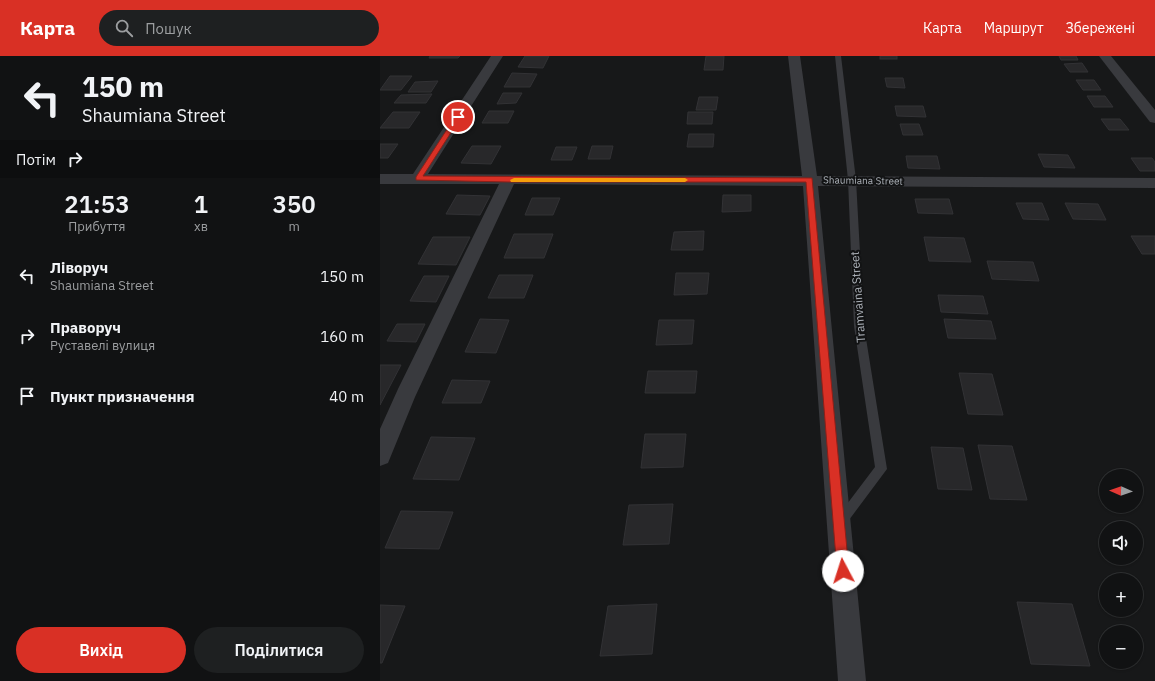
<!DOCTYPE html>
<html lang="uk">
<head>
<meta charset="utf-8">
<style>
  body { margin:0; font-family:"IBM Plex Sans",sans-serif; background:#1e2021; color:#f1f3f6; height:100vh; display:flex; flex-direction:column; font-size:15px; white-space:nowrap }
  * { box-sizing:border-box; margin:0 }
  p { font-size:13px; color:#9c9ea0 }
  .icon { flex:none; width:22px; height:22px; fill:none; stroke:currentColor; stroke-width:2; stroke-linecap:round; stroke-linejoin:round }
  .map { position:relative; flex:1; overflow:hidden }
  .side { display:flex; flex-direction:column; background:#111213; width:380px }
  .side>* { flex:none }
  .banner { background:#111213; color:#f1f3f6; overflow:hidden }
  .needle { width:26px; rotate:272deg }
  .fabs { position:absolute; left:719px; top:413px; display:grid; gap:8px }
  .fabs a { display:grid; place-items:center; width:44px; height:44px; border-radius:50%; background:#111213; box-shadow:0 1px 3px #0004,0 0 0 1px #303233; font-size:20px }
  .pin { position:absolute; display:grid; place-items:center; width:34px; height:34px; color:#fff; margin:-17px; border:2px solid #fff; border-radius:50%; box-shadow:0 1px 4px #0007 }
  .me { position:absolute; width:44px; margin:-22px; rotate:355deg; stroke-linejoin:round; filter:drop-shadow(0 0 3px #0008) }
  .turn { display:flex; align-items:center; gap:14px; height:84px; padding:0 16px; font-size:18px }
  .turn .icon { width:52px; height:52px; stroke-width:2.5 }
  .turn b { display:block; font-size:28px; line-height:34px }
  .then { display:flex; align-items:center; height:38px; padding:0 16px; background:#0003; gap:8px; font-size:15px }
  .eta { display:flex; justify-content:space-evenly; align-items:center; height:68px; text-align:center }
  .eta b { font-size:24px; font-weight:600; line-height:28px }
  .primary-button { display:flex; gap:8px; margin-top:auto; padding:8px 16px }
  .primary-button a { flex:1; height:46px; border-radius:24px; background:#d93025; color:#fff; font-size:16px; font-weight:600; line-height:46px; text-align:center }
  .primary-button a+a { background:#1e2021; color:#f1f3f6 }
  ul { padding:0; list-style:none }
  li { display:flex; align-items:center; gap:12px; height:60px; padding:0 16px }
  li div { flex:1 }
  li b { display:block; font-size:15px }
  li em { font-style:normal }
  header { display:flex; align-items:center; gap:24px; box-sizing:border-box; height:56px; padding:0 20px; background:#d93025; color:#fff }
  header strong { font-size:19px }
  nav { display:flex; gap:22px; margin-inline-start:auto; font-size:14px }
  .search { width:280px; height:36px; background:#1e2021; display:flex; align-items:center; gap:10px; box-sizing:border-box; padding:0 14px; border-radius:22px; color:#9c9ea0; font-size:15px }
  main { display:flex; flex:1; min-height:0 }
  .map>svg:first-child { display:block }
</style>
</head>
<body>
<header>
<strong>Карта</strong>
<div class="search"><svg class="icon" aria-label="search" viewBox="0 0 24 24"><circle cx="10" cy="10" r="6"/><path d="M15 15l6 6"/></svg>Пошук</div>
<nav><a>Карта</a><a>Маршрут</a><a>Збережені</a></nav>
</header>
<main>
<section class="side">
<div class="banner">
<div class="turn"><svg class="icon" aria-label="left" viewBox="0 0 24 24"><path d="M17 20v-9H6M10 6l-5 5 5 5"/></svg><div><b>150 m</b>Shaumiana Street</div></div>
<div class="then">Потім<svg class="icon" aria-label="right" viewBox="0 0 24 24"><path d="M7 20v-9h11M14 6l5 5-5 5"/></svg></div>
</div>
<div class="eta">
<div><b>21:53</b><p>Прибуття</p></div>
<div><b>1</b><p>хв</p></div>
<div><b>350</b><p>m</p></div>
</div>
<ul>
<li><svg class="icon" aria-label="left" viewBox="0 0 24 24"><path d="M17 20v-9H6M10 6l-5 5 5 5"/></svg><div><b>Ліворуч</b><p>Shaumiana Street</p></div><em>150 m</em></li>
<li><svg class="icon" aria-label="right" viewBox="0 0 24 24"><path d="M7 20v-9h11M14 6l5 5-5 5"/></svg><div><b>Праворуч</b><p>Руставелі вулиця</p></div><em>160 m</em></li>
<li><svg class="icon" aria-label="arrive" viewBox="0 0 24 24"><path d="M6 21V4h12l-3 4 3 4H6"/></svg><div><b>Пункт призначення</b></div><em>40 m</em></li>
</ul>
<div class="primary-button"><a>Вихід</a><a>Поділитися</a></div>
</section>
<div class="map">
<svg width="775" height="625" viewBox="0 0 775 625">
  <rect width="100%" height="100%" fill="#171819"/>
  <g fill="#28282a" stroke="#323235">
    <path d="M50,0H80L78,2H49Z"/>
    <path d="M145,0H169L163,12L138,11Z"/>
    <path d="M326,0H344L343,14H324Z"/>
    <rect x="500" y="0" width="17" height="3"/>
    <path d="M679,0H696L698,4H681Z"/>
    <path d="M702,7L708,16H690L684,8Z"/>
    <path d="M132,17L157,18L150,31H124Z"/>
    <path d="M10,20H32L21,34H0Z"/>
    <path d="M505,22H523L525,32L507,31Z"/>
    <path d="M696,24H714L721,34H703Z"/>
    <path d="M58,25L51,36H28L35,26Z"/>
    <path d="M123,37H142L136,47L117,48Z"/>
    <path d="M52,38L46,47H14L21,39Z"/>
    <path d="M707,40H725L733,51H714Z"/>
    <path d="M319,41H338L336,54H316Z"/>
    <path d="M515,50H543L546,61L517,60Z"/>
    <path d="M109,55H134L128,67H102Z"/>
    <path d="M13,56H40L29,72H0Z"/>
    <path d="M308,56H333L332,68H307Z"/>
    <path d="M721,63H740L749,74H729Z"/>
    <path d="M520,68H539L543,79H523Z"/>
    <path d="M309,78H334L333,91H307Z"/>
    <path d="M0,88H18L8,102H0Z"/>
    <path d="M92,90H121L111,108L81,107Z"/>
    <path d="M212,90H233L230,103H208Z"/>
    <path d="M176,91H197L192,104H171Z"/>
    <path d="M658,98L688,99L695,112L664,111Z"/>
    <path d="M526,100H557L560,113L528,112Z"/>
    <path d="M751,102H772L775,106V115H760Z"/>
    <path d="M77,139L110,140L100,159L66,158Z"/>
    <path d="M343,139H371V155L342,156Z"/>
    <path d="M152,142H180L173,159H145Z"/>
    <path d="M535,143H569L573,158L538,157Z"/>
    <path d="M636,147H662L669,164L643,163Z"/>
    <path d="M685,147L718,148L726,164L693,163Z"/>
    <path d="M324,175L323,194H291L294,176Z"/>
    <path d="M134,178H173L164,202H124Z"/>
    <path d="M751,180H775V198H762Z"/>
    <path d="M53,181H90L76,209L38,208Z"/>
    <path d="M544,181L584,182L591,206L549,205Z"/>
    <path d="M607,205L653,206L659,225L612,223Z"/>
    <path d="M296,217H329L327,238L294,239Z"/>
    <path d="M119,219H153L144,242H108Z"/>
    <path d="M44,220H69L56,246L30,245Z"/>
    <path d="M558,239L603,240L608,258L561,256Z"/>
    <path d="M100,263L129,264L116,297L85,296Z"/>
    <path d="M564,263L611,265L616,283L568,282Z"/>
    <path d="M279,264H314L312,288L276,289Z"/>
    <path d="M17,268H45L36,286L7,285Z"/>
    <path d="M0,309H21L0,349Z"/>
    <path d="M268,315H317L315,337H265Z"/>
    <path d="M579,317L612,318L623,359L588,358Z"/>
    <path d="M72,324L110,325L101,347H62Z"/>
    <path d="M265,378H306L303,411L261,412Z"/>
    <path d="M51,381L95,382L79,424L33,423Z"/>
    <path d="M598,389L632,390L647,444L610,443Z"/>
    <path d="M551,391L583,392L592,434L558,433Z"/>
    <path d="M293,448L289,488L243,489L249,449Z"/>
    <path d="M21,455L73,456L59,493L5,492Z"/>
    <path d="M637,546L692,548L710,610L651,608Z"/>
    <path d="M277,548L272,598L220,600L228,550Z"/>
    <path d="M0,549L25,550L2,607H0Z"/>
  </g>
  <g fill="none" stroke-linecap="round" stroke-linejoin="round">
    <path fill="#393a3e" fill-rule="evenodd" d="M455,0H461L476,124L484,270L507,413L466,468L462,470L458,468L456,464L458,460L495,411L474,270L468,124Z"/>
    <g fill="#393a3e" fill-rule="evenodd">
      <path d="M111,0H123L48,118L422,120L408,0H420L437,120L775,122V132L438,130L486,625H458L423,130L134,128L35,341L8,407L0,410V373L18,333L119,128H0V118H33Z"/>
      <path d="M719,0H731L775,54V67L770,66Z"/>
    </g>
  </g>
  <path fill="#d93025" stroke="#8d1f18" d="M78,59L81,61L43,120L432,122L469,515L467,519L463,520L459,519L457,515L426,126H129L36,124V121L75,61Z"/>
  <path fill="#f59e0b" d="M134,122H305L308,124L305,126H131L130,124Z"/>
  <g text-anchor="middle" stroke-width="4" stroke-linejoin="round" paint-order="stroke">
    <g font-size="10" fill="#abb0b7" stroke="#121314">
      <text transform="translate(483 124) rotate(1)" y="4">Shaumiana Street</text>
    </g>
    <g font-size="12" fill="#abb0b7" stroke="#121314">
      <text transform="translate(478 241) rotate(-94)" y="4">Tramvaina Street</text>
    </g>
  </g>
</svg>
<div class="fabs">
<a><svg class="needle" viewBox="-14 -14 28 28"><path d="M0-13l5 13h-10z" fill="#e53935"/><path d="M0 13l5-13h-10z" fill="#9c9ea0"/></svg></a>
<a><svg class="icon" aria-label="sound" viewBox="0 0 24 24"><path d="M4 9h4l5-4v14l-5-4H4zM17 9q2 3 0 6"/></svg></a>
<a>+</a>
<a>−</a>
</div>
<div class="pin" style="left:78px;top:61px;background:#d93025"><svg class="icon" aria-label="arrive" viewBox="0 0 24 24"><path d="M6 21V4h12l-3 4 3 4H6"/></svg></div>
<svg class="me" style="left:463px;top:515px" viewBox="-20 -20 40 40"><circle r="19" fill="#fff"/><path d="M0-13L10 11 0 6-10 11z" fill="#d93025"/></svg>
</div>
</main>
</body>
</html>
